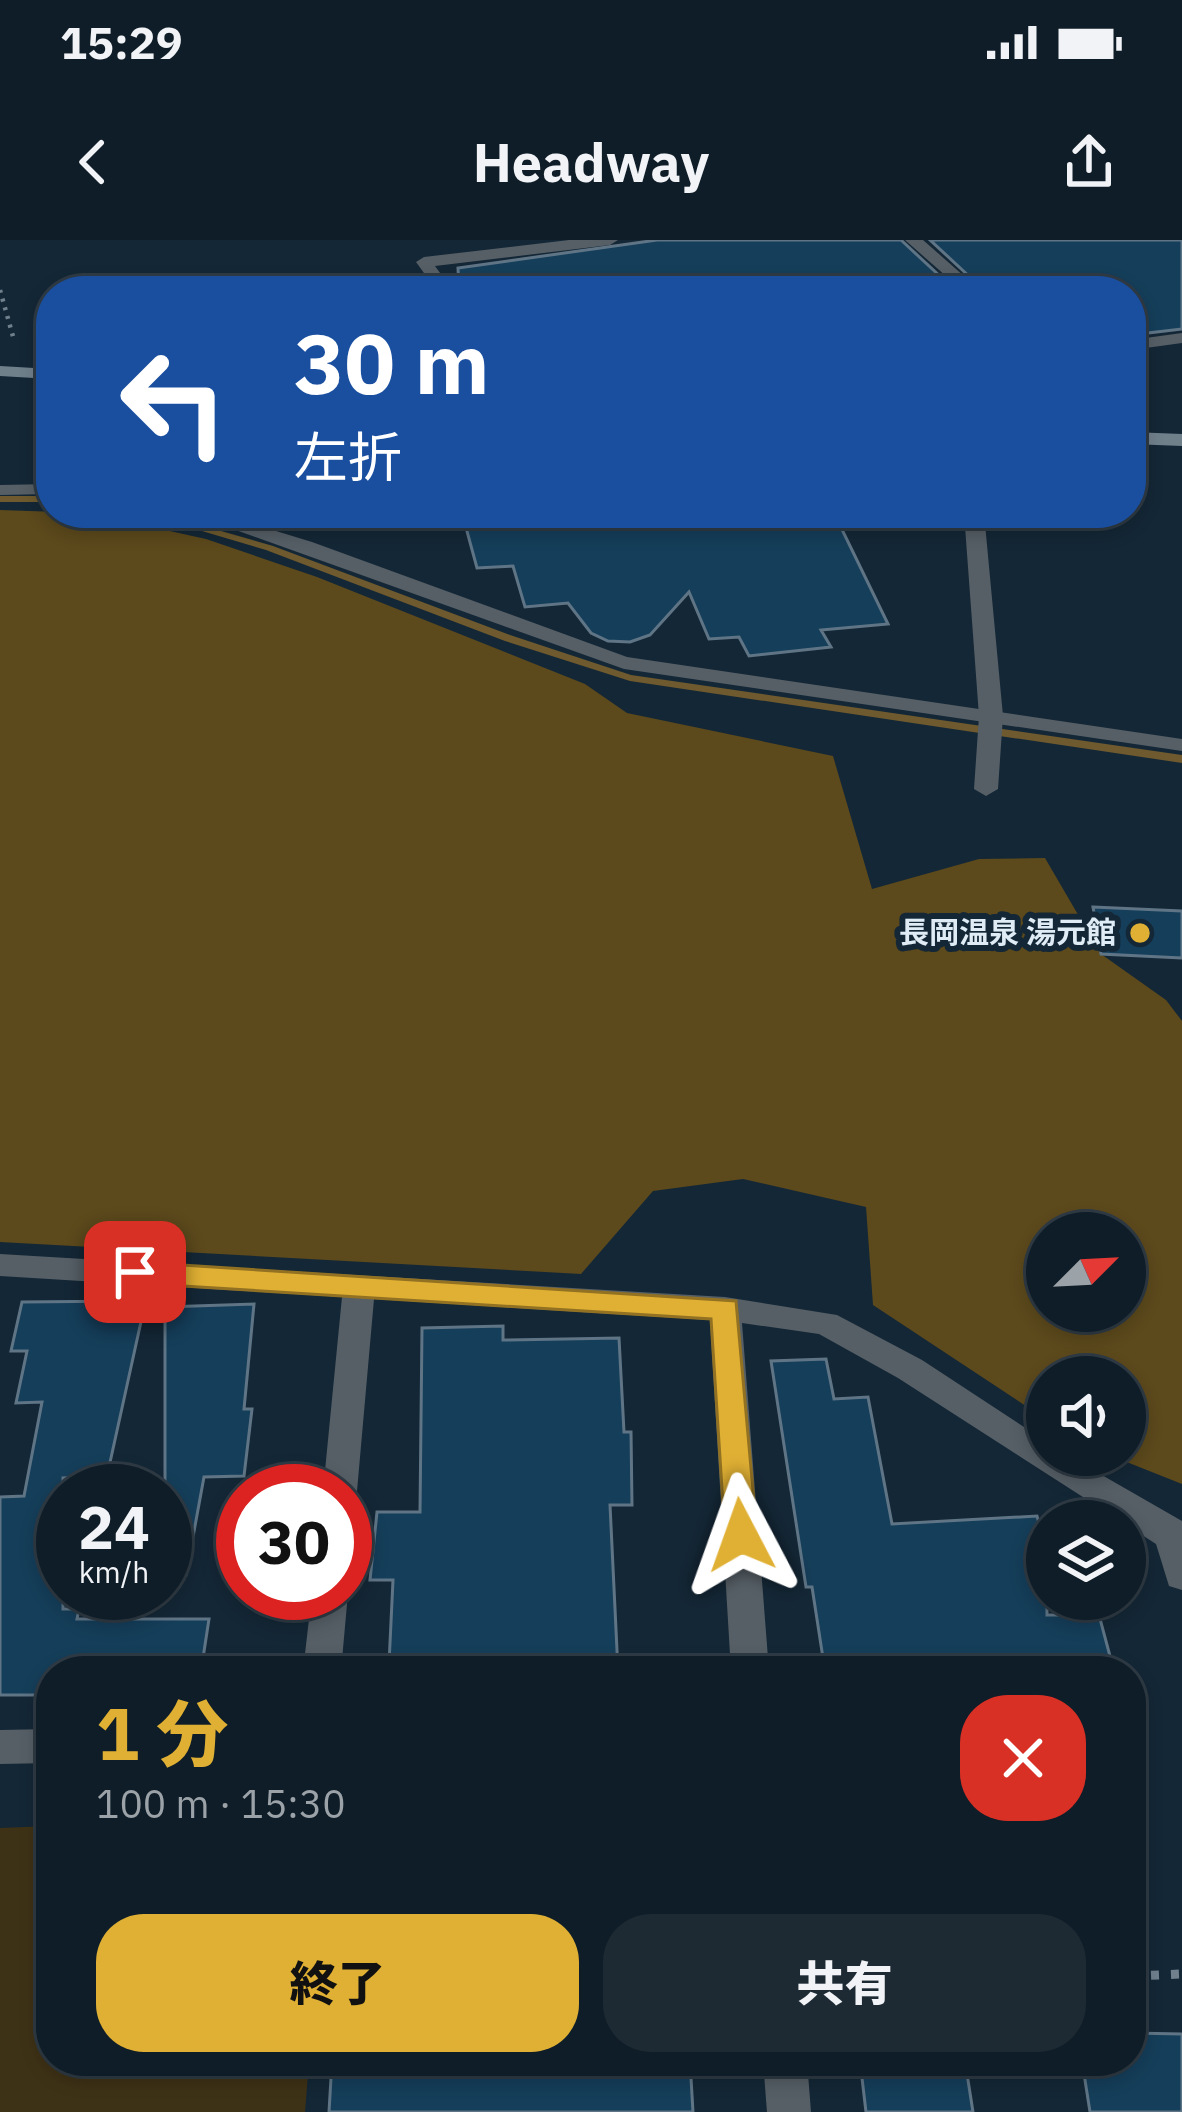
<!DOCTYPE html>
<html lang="ja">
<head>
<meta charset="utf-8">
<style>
  body { margin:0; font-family:"IBM Plex Sans","Noto Sans JP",sans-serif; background:#1d2a34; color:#f1f3f6; height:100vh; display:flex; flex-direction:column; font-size:45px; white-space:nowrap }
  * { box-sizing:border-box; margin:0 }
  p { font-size:39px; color:#9ba2a8 }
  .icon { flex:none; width:66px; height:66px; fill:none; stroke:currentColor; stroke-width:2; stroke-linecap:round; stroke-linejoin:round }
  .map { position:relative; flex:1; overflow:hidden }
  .drawer { position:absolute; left:36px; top:1416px; width:1110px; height:420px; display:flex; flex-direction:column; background:#0f1d28; border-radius:48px; box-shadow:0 6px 18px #0003,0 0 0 3px #2f3b45 }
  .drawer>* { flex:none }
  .guide { position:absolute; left:36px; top:36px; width:1110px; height:252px; border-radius:48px; box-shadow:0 6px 18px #0003,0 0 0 3px #2f3b45; background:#1a4fa0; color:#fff; overflow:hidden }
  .needle { width:78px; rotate:66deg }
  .buttons { position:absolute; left:1026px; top:972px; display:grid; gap:24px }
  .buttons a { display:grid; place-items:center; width:120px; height:120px; border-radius:50%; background:#0f1d28; box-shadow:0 6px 18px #0003,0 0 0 3px #2f3b45; font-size:60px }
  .speed { position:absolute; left:36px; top:1224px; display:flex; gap:24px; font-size:60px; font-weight:700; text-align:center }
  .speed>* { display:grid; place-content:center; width:156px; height:156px; border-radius:50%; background:#0f1d28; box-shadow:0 6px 18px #0003,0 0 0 3px #2f3b45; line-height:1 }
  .speed small { font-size:30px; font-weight:400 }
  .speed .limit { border:18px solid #d22; background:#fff; color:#111 }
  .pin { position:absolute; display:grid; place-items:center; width:102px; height:102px; color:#fff; margin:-51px; border-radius:24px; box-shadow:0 6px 18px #0006 }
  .me { position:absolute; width:132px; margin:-66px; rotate:356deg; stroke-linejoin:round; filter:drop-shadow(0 0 9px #0008) }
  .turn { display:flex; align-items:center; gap:42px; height:252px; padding:0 60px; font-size:54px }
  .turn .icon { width:156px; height:156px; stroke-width:2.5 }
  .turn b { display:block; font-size:84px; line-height:102px }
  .round { display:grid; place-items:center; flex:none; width:126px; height:126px; border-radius:48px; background:#1d2a34 }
  .head { display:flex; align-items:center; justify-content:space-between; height:204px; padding:0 60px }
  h1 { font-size:72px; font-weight:800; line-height:90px; color:#e0b034 }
  .button { display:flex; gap:24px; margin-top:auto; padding:24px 60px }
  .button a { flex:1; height:138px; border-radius:48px; background:#e0b034; color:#111; font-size:48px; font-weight:800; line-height:138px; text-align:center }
  .button a+a { background:#1d2a34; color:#f1f3f6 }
  .status { display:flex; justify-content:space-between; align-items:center; height:84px; padding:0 60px; background:#0f1d28; direction:ltr }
  .status svg { height:33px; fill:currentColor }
  header { display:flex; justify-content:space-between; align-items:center; height:156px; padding:0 60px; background:#0f1d28; font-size:54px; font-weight:800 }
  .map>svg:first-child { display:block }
</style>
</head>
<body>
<div class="status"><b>15:29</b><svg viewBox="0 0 49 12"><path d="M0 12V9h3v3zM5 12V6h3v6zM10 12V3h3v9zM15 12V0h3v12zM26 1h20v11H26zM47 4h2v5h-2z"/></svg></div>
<header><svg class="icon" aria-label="back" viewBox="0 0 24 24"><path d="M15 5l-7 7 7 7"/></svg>Headway<svg class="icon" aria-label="share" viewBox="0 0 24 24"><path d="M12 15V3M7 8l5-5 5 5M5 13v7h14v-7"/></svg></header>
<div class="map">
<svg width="1182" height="1872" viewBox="0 0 1182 1872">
  <rect width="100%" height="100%" fill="#142736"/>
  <path fill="#3e3216" d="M51,1586V1821H309L305,1872H0V1588Z"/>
  <path fill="#5c491c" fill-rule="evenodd" d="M0,270L88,273L206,299L317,337L585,444L627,473L833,516L872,649L979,619L1045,618L1101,714L1166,760L1182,781V1244L1109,1215H1125V1137H1047V1180L873,1065L866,967L743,939L653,951L581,1034L0,1002ZM1047,993H1125V1071H1047Z"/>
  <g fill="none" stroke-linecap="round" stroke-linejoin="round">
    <g fill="#6e5a2e" fill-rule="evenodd">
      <rect x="0" y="256" width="51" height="6"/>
      <path d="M141,273H158L273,306L513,396L631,435L1182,515V523L630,441L505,401L266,310Z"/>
    </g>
  </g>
  <g fill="#153e5a" stroke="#5f7586" stroke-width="3">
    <path d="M657,0H901L956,51H459L458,28Z"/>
    <path d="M930,0H1182V89L1131,95V51H985Z"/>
    <path d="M462,273H834L888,384L821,390L831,407L749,416L739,397L709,399L689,352L650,395L630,402L608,401L591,393L568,363L525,367L513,326L477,328Z"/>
    <path d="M1093,667L1182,671V718L1101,714Z"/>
    <path d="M132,1061L131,1068H144L107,1236L63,1238V1369H79L77,1379H209L201,1431H51V1455H0V1257L24,1256L42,1162L16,1163L27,1111H11L22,1062Z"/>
    <path d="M254,1064L244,1169H252L244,1236L204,1237L186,1335L165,1333V1067Z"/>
    <path d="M503,1086V1100L619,1098L624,1192H631L632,1265H610L618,1431H432L433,1423L389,1424L393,1340H370L377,1272H420L422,1088Z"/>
    <path d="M826,1119L834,1159L868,1157L892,1284L1037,1276L1047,1311V1375H1099L1114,1431H825L812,1347H806L771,1121Z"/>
    <path d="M1131,1793L1182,1794V1872H1090L1082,1821H1131Z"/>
    <path d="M332,1821H690L693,1872H329Z"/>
    <path d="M860,1821H965L973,1872H866Z"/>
  </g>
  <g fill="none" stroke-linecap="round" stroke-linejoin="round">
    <path stroke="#70808d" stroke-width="4.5" stroke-dasharray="3 6" stroke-linecap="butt" d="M0,50L14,100"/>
    <path stroke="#70808d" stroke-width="9" stroke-dasharray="8 12" stroke-linecap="butt" d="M1131,1736L1182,1734"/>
    <g fill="#565f66" fill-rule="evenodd">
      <path d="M51,244V254L0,255V245Z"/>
      <path d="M188,273H217L312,302L627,417L1182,499V511L624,429Z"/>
    </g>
    <g fill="#565f66" fill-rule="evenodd">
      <path d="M569,0H618L610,5L435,26L453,51H437L416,22L424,17Z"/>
      <path d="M905,0H923L981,51H963Z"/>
      <path d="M1182,93V103L1131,110V100Z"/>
      <path d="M964,273H984L1003,476L998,549L986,556L974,549L979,476Z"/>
      <path d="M0,1014L725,1057L837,1075L922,1120L1047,1202V1215H1067L1182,1281V1350L1169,1346L1156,1304L898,1138L819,1094L742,1083L769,1431H731L710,1080L374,1059L357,1251L345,1263V1251H323L342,1057L0,1036Z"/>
      <path d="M345,1347L348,1353L341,1431H303L312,1353H345Z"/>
      <path d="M51,1489V1523L0,1524V1490Z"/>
      <path d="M763,1821H807L811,1872H767Z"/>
    </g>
    <g fill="#70808b" fill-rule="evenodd">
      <path d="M0,126L51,129V139L0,136Z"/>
      <path d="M1131,192L1182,194V206L1131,204Z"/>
    </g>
  </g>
  <path fill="#e0b034" stroke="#927222" stroke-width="3" d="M135,1022L736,1061L757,1295L752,1304L741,1308L729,1304L725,1295L711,1079L135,1043L120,1032Z"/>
  <circle fill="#e0b034" stroke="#142736" stroke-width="4.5" cx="1140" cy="693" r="12"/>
  <g text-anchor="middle" stroke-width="12" stroke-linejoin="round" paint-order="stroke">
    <g font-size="30" font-weight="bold" fill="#dfecf5" stroke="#142736" text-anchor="end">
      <text x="1116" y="703">長岡温泉 湯元館</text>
    </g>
  </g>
</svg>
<div class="buttons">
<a><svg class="needle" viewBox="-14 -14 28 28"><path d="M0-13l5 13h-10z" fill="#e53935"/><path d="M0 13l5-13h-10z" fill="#9ba2a8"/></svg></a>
<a><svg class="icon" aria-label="sound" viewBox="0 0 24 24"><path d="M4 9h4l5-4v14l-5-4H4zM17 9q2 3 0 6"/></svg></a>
<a><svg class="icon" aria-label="layers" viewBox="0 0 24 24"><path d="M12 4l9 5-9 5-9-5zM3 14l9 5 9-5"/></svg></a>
</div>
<div class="speed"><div>24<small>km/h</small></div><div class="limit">30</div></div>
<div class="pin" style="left:135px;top:1032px;background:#d93025"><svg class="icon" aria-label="arrive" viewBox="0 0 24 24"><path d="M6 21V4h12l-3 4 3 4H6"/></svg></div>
<svg class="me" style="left:741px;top:1295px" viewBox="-20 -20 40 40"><path d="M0-17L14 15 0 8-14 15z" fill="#e0b034" stroke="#fff" stroke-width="4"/></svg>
<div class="guide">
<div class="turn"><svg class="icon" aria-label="left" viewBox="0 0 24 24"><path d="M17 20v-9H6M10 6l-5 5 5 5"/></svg><div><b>30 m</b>左折</div></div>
</div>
<section class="drawer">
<div class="head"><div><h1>1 分</h1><p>100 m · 15:30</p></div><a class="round" style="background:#d93025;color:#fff"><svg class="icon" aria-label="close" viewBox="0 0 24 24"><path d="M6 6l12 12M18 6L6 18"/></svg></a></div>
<div class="button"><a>終了</a><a>共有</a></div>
</section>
</div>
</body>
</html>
